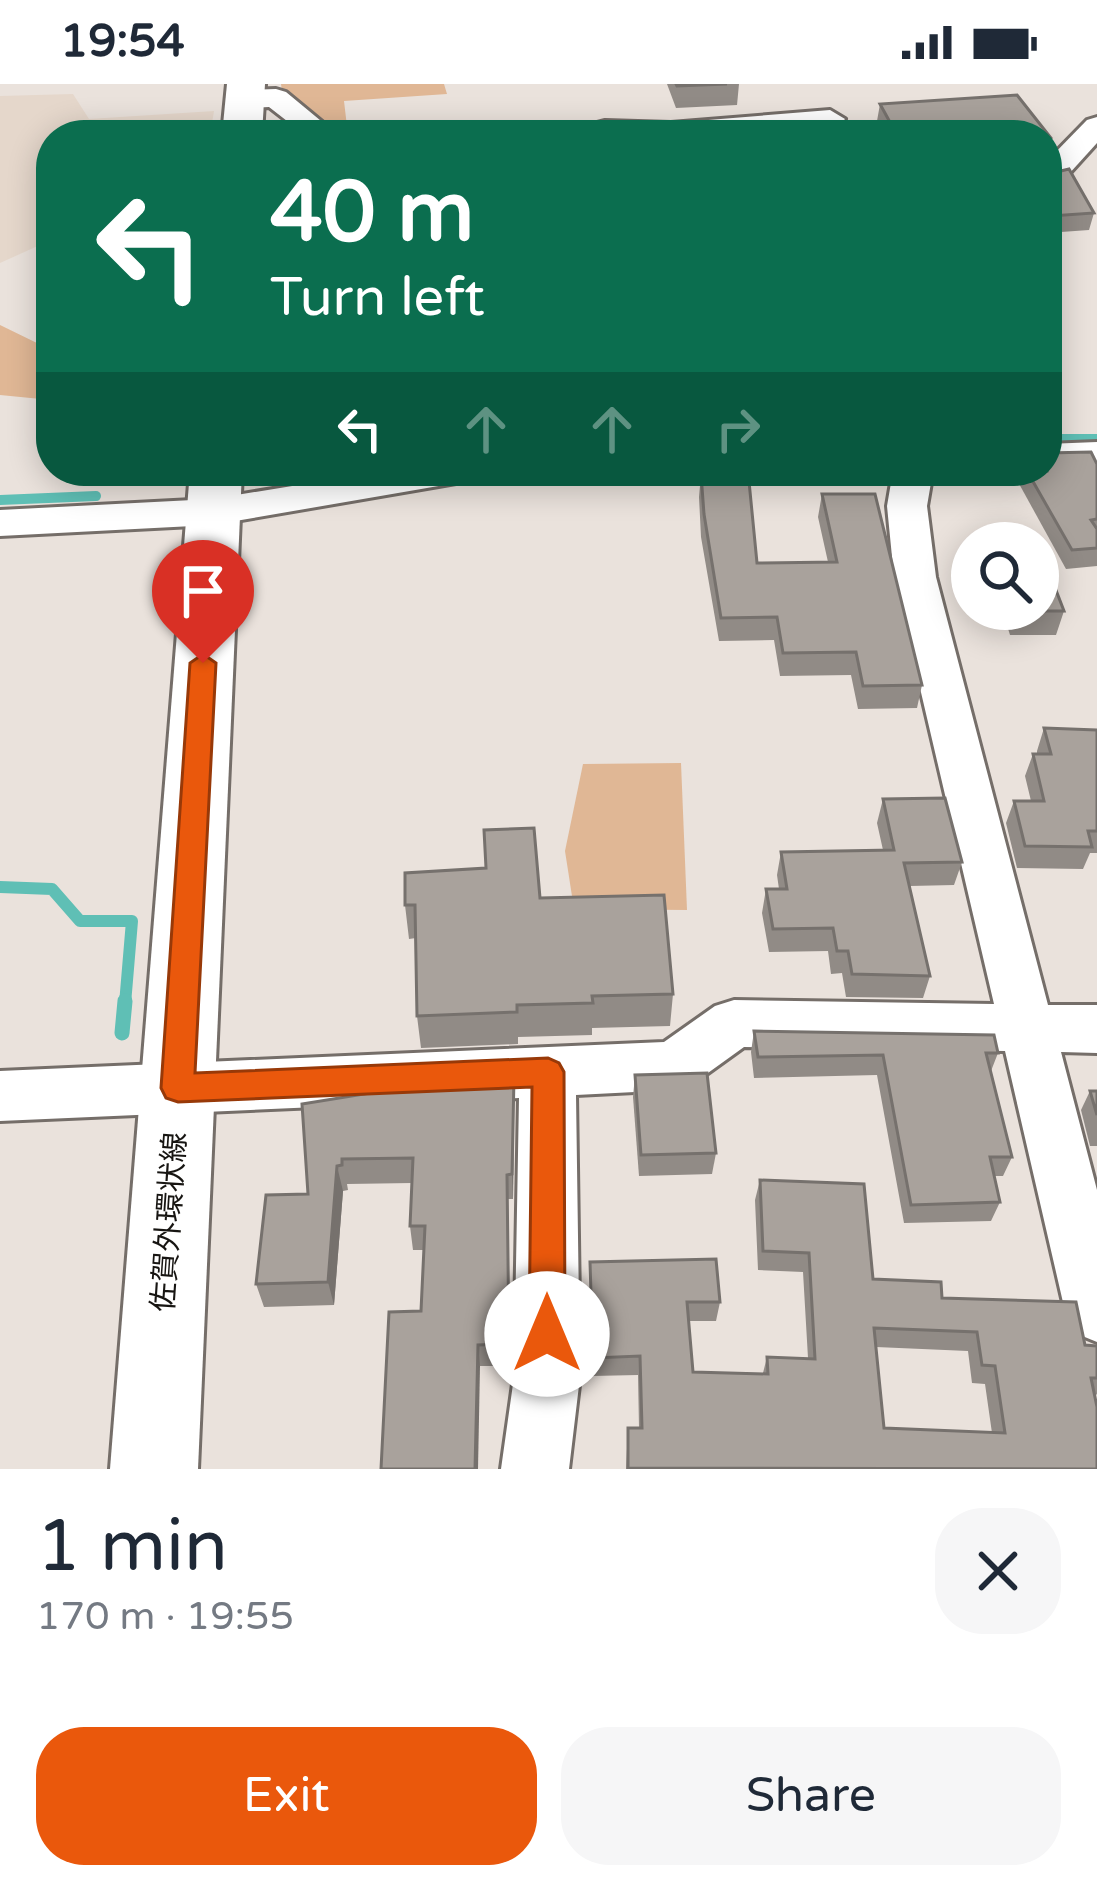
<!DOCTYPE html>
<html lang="en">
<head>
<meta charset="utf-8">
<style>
  body { margin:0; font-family:"Varela Round","Noto Sans JP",sans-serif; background:#f6f6f7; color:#1f2937; height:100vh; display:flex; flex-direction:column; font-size:45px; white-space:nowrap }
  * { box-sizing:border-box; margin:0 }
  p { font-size:39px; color:#747a83 }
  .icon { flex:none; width:66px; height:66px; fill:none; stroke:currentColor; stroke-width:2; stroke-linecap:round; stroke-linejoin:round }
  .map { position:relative; height:1385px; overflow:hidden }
  .panel { display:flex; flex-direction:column; background:#fff; flex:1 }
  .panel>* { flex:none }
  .banner { position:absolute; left:36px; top:36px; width:1026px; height:366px; border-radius:48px; box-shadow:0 6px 30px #0003; background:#0b6e4f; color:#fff; overflow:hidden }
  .buttons { position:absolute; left:951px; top:438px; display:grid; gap:24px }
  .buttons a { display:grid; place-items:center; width:108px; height:108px; border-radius:50%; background:#fff; box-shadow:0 6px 30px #0003; font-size:60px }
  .pin { position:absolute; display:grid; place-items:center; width:102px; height:102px; color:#fff; margin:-123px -51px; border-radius:50% 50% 50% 0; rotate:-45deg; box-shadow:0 0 12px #0007 }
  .pin .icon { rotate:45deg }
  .me { position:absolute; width:132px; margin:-66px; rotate:0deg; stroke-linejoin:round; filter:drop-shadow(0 0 9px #0008) }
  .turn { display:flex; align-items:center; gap:42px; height:252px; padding:0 36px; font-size:54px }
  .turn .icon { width:156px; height:156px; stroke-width:2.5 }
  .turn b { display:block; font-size:84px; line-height:102px }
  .lanes { display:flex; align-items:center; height:114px; padding:0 36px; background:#0003; justify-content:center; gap:60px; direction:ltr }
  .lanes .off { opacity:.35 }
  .round { display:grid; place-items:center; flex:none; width:126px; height:126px; border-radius:48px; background:#f6f6f7 }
  .summary { display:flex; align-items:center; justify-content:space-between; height:204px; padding:0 36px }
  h1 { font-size:72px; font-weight:600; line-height:90px }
  .button { display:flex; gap:24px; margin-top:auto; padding:24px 36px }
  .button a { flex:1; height:138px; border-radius:48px; background:#ea580c; color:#fff; font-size:48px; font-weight:600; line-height:138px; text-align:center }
  .button a+a { background:#f6f6f7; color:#1f2937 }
  .status { display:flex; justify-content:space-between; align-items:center; height:84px; padding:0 60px; background:#fff; direction:ltr }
  .status svg { height:33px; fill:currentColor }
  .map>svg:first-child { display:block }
</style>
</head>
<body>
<div class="status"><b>19:54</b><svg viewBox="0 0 49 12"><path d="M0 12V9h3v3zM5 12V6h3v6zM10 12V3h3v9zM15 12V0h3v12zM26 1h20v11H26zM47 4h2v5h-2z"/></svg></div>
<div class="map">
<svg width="1097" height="1385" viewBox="0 0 1097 1385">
  <rect width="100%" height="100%" fill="#eae2dc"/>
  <path fill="#e5d7cb" d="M73,10L89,35L214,27L210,51H51V156L0,179V12Z"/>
  <g fill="#e0b795">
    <path d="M281,0H444L447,10L344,17L348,51H335L282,7Z"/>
    <path d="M0,241L39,260L51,259V316L0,311Z"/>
    <path d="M681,679L687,826L574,825L565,767L583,680Z"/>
  </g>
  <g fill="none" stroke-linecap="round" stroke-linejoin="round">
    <g stroke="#5fbfb5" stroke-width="10">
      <path d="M1047,355H1097"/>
      <path d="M0,416L96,412"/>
    </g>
    <path stroke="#5fbfb5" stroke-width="12" d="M0,803L52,805L80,837H132L125,920"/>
    <path stroke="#5fbfb5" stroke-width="15" d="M122,949L125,917"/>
    <defs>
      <g id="minor">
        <path d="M276,5L286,8L338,51H305L269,23L245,24L231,15L245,6Z"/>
        <path d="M830,26L845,35L840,41L742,51H570L574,45L605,37L671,39Z"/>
        <path d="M1097,33V59L1058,102L1047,104V77L1087,36Z"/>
        <path d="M1097,358V382L1047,384V360Z"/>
        <path d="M384,387H476L470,395L456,399L212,441L0,452V426L212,415Z"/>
        <path d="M893,387H933L927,422L936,493L1048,921H1097V969L1061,968L1097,1106V1258L1075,1249L1065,1227L1005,967L744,963L694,999L674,1006L576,1011L580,1293L569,1385H501L514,1293L519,1014L0,1037V987L664,958L715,922L734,916L994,920L894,493L887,422Z"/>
      </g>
      <g id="major">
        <path d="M227,0H265L262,51H222Z"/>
        <path d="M190,387H242L198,1385H110Z"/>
      </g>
    </defs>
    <use href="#minor" stroke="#756e69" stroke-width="6"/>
    <use href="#major" stroke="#756e69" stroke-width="6"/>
    <use href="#minor" fill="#fff" fill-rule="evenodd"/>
    <use href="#major" fill="#fff" fill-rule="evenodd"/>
  </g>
  <g fill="#918b86" fill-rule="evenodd">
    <path d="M667,0H739L737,21L676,24Z"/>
    <path d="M1017,11L1051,54L1047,69L1048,90L1069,85L1094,129L1089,146L1047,149V51H885L877,37L880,20Z"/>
    <path d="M1047,208L1053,216L1047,237Z"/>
    <path d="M1097,380V482L1066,485L1012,387Z"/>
    <path d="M711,387H748L757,479L828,478L818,433L822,410L922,601L917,624L858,625L851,591L780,592L774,556L719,557L701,453L699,413L701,390H711Z"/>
    <path d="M1002,525H1038L1064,527L1056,551H1010Z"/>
    <path d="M1044,644L1097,646V769H1090L1083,785L1017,784L1006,739L1014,717H1031L1025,692L1033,670H1037V667Z"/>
    <path d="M883,715L962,778L954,801L910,802L930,892L923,914L846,913L842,889L831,890L828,867L769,868L762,829L766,805H779L777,791L781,768L883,766L877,739Z"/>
    <path d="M540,814L673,910L670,942L592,944V951L518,953V960L421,964L417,932L416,854L409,855L405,821Z"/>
    <path d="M754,947L998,969L991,987L1012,1073L1003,1092H994L1000,1118L991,1137L904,1139L877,991L754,994L751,968Z"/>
    <path d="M635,991L716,1069L712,1090L639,1092L633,1013Z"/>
    <path d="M389,1006L514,1019L513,1115H508L510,1282H480L421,1227L424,1166H413L410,1142L412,1099L347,1100L348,1106L343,1107L334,1221L264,1223L256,1200L308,1110Z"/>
    <path d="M1090,1007H1097V1062H1090L1081,1026Z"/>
    <path d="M760,1096L873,1195L942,1214L1085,1261L1097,1262V1310L1095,1312L1097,1385H626L628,1344H639L638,1291L592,1292L590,1178L720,1218L716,1237H689L693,1288L763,1289L767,1273L808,1274L803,1188L758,1186L755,1116ZM876,1263L968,1267L972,1299L985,1300L992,1349L884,1344Z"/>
  </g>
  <g fill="#76716d">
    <path d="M514,993V1019L513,1115L512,1090Z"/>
    <path d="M337,1082L343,1107L334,1221L328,1198Z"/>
    <path d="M478,1261L480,1282L478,1385H475Z"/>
  </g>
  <g fill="#a9a29c" stroke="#76716d" stroke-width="3" fill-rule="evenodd">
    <path d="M676,0H727L677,2Z"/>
    <path d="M1017,11L1051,54L1047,60V51H897L880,20Z"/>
    <path d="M1047,65L1048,90L1069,85L1094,129L1051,132L1047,126Z"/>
    <path d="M1091,368L1097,380V435L1091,436L1097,445V464L1072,466L1027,387H1047V369Z"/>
    <path d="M712,387H748L757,479L837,478L822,410H875L922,601L863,602L856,568L783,569L777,533L721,534L704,430L701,390H713Z"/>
    <path d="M1038,488H1049L1064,527H1018L1017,525H1038Z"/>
    <path d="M1044,644L1097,646V747H1088L1092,763L1025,762L1014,717H1044L1033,670H1051Z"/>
    <path d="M945,714L962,778L904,779L930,892L852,890L848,867H837L833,844L773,845L766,805H787L781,768L894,766L883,715Z"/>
    <path d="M534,744L540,814L664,811L673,910L592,912L593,919L517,921V928L417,932L415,821H405V789L486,784L484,746Z"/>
    <path d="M754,947L994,951L998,969H986L1012,1073H990L1000,1118L911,1121L883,971L758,973Z"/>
    <path d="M707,989L716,1069L641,1071L635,991Z"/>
    <path d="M514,993L512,1090L507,1091L509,1260L478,1261L475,1385H381L389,1228L421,1227L425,1142H410L413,1074L342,1075V1081L337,1082L328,1198L256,1200L266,1111L308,1110L302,1020L389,1006L390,998Z"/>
    <path d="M1090,1007H1097V1031Z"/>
    <path d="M760,1096L864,1100L873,1195L941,1198L942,1214L1076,1218L1085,1261L1097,1262V1294H1091L1097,1323V1385L628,1384V1344H642L640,1272L593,1274L590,1178L716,1175L720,1218H687L693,1288L768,1290L767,1273L815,1275L809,1169L763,1167ZM874,1244L977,1248L982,1281L995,1282L1005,1349L884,1344Z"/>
  </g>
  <path fill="#ea580c" stroke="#983908" stroke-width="3" d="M203,570L216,579L195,989L548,974L559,979L564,988L565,1250L560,1263L547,1268L534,1263L529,1250L532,1003L178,1018L166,1014L161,1004L190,579Z"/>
  <g text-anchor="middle" stroke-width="12" stroke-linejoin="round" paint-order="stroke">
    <g font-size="30" fill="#171512" stroke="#fff">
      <text transform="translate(169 1138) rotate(-86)" y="10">佐賀外環状線</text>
    </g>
  </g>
</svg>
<div class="buttons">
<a><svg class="icon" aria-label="search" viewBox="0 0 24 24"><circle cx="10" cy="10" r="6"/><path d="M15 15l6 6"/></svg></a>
</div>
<div class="pin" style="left:203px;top:579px;background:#d93025"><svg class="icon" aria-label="arrive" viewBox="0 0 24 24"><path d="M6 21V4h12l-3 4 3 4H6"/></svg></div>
<svg class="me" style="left:547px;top:1250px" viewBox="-20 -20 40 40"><circle r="19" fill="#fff"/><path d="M0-13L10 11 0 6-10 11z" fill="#ea580c"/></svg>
<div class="banner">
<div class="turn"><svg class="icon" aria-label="left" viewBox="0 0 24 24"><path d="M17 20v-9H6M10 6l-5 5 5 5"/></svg><div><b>40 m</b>Turn left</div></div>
<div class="lanes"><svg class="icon" aria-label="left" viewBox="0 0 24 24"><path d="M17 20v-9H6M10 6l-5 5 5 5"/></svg><svg class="icon off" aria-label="ahead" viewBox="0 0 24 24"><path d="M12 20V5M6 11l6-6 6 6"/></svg><svg class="icon off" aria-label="ahead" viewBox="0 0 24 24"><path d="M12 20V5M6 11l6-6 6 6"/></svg><svg class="icon off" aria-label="right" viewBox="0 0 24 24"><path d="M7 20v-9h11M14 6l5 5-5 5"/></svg></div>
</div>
</div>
<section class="panel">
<div class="summary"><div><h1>1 min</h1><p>170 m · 19:55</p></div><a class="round"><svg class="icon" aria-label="close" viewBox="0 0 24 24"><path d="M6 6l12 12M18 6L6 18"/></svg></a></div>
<div class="button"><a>Exit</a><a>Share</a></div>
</section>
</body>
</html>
